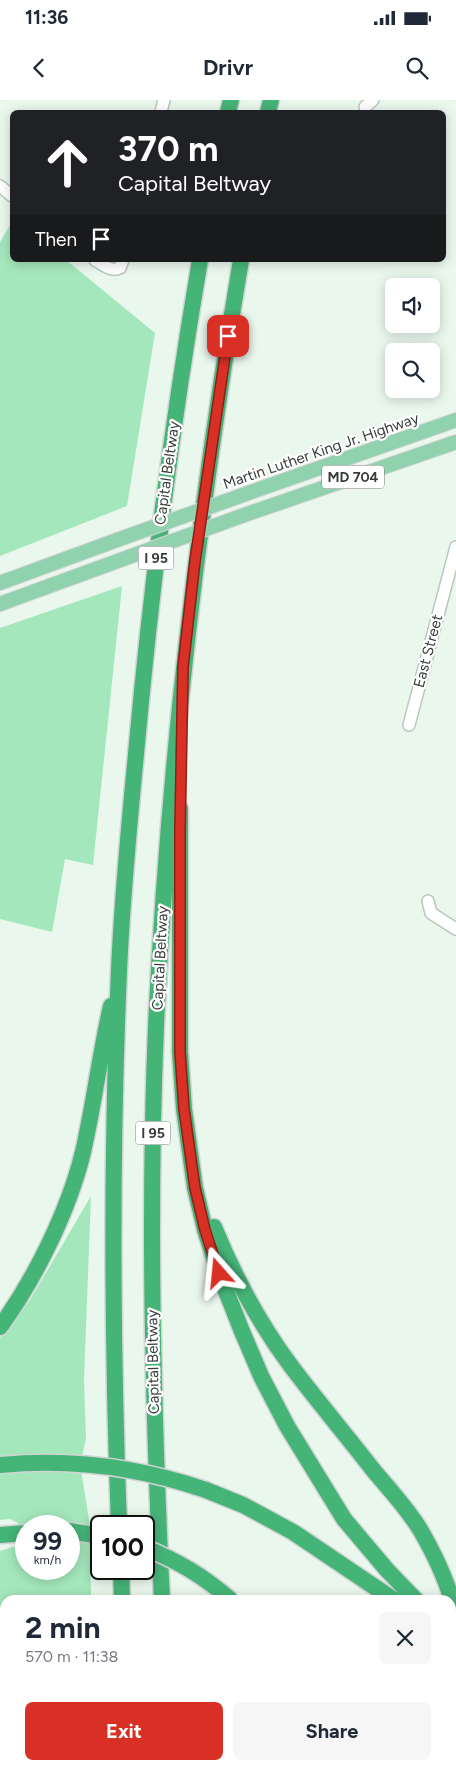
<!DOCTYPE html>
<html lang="en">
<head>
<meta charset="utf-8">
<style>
  body { margin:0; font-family:Figtree,sans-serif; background:#f6f6f7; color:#1f2937; height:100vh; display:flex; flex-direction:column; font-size:19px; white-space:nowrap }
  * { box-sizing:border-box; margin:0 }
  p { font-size:16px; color:#747a83 }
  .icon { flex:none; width:28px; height:28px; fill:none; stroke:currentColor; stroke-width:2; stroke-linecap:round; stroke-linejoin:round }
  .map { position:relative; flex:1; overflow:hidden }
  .side { position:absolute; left:0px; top:1495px; width:456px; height:175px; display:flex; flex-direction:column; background:#fff; border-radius:15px 15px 0 0; box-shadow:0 2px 12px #0003 }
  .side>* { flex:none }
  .guide { position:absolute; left:10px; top:10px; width:436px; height:152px; border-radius:8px; box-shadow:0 2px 12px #0003; background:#202124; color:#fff; overflow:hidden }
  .tools { position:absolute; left:385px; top:178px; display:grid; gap:10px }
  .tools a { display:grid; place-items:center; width:55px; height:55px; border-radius:8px; background:#fff; box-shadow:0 2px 12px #0003; font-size:25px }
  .speed { position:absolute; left:15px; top:1415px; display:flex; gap:10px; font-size:25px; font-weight:700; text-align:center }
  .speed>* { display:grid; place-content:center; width:65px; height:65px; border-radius:50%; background:#fff; box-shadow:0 2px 12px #0003; line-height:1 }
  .speed small { font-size:12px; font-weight:400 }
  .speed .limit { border:2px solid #111; border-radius:8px; background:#fff; color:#111 }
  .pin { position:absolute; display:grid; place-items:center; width:42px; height:42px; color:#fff; margin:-21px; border-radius:10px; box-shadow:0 2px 8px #0006 }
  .me { position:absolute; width:55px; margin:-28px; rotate:342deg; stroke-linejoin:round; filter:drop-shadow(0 0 4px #0008) }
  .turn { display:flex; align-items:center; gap:18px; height:105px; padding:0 25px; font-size:22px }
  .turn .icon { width:65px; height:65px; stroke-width:2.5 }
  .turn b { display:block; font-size:35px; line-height:42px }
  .then { display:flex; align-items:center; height:48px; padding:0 25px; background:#0003; gap:10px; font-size:19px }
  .round { display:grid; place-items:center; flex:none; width:52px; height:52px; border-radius:8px; background:#f6f6f7 }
  .overview { display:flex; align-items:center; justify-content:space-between; height:85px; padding:0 25px }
  h1 { font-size:30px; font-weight:700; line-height:38px }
  .action { display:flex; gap:10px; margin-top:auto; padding:10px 25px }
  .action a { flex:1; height:58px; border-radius:8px; background:#d93025; color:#fff; font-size:20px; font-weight:700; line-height:58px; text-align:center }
  .action a+a { background:#f6f6f7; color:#1f2937 }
  .status { display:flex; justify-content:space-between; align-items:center; height:35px; padding:0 25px; background:#fff; direction:ltr }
  .status svg { height:14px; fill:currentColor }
  header { display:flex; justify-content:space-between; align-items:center; height:65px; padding:0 25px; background:#fff; font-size:22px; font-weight:700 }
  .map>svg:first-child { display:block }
</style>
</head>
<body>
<div class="status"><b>11:36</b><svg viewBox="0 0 49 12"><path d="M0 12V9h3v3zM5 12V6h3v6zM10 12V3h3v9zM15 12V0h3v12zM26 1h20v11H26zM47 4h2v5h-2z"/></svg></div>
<header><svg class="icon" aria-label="back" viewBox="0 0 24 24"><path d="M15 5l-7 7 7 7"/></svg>Drivr<svg class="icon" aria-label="search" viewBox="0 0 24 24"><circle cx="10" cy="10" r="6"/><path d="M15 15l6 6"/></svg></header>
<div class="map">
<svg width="456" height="1670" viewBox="0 0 456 1670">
  <rect width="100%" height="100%" fill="#e9f7ed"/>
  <g fill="#a5e7bc" fill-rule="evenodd">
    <path d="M12,122V160H66L155,233L127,406L0,456V142Z"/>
    <path d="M122,486L93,765L65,759L52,832L0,819V528Z"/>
    <path d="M91,1096L84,1280L86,1339L80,1364L90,1426L91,1500H5V1510L0,1509V1451L13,1447L21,1449L23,1440L18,1423L10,1419L0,1420V1238L30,1200ZM26,1426H69V1469H26Z"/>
    <path d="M0,1612H5V1665H74L76,1670H0Z"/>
    <path d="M215,1665H267L286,1670H215Z"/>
  </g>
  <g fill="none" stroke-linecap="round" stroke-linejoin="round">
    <defs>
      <g id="minor">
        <path d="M365,7L373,0"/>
        <path d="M161,12L164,0"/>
        <path d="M0,86L12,96"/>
        <path d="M95,160C103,165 111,172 120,168L123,160"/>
        <path d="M409,625L456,447"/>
        <path d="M428,801L431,813L456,829"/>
      </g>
      <g id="major">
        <path d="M254,391L456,320"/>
        <path d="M250,413L456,342"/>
        <path d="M0,483L117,440"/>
        <path d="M0,504L115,462"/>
      </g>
      <g id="highway">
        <path d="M228,12L231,0"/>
        <path d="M268,12L271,0"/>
        <path d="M180,709V952L184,1009L195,1088L205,1130L219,1173L241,1229L261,1276L287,1326L344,1419L387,1470L416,1500"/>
        <path d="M214,1127C235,1178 258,1222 291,1266C318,1302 347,1336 374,1371C390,1390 408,1409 421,1431C436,1457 449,1485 456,1515"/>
        <path d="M0,1227C35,1179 69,1110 83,1052C94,1004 100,954 111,906"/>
        <path d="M206,1390L243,1405L293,1432L394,1500"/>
        <path d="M119,1426C112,1241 111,1056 119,871C122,798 129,726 136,654C151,488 172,324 200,160"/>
        <path d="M69,1431L101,1436"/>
        <path d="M0,1435L26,1433"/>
        <path d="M121,1469L122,1500"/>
        <path d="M162,1500C153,1309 148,1117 156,926C168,669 198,414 241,160"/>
        <path d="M451,1531L456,1535"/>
        <path d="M0,1538L5,1540"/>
        <path d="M0,1574L5,1575"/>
        <path d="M0,1587H5"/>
        <path d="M451,1643L456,1644"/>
        <path d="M173,1665V1670"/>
        <path d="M319,1665L320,1670"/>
        <path d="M390,1665L412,1670"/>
        <path d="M124,1670L125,1665"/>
        <path d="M455,1670L456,1666"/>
      </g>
    </defs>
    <use href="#minor" stroke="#b9c7bd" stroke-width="14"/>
    <use href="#major" stroke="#d3d4d4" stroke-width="16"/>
    <use href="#highway" stroke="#d3d4d4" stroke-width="19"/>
    <use href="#minor" stroke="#fff" stroke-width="11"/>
    <use href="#major" stroke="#8fd2ad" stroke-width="14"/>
    <use href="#highway" stroke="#45b477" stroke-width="16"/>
    <defs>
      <g id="major-bridge">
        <path d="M117,440L254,391"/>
        <path d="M115,462L250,413"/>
      </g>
      <g id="highway-bridge">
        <path d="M0,1365C70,1358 139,1367 206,1390"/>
        <path d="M144,1447C179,1462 202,1475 231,1500"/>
      </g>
    </defs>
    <use href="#major-bridge" stroke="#d3d4d4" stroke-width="16" stroke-linecap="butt"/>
    <use href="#highway-bridge" stroke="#d3d4d4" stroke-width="19" stroke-linecap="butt"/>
    <use href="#major-bridge" stroke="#8fd2ad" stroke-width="14"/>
    <use href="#highway-bridge" stroke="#45b477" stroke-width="16"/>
  </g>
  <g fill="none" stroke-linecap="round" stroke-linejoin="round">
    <defs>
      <path id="route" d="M219,1173L205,1130L195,1088L184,1009L180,952V730L183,567L195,461L228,236"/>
    </defs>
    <use href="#route" stroke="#8d1f18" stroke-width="12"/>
    <use href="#route" stroke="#d93025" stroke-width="9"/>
  </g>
  <g text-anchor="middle" stroke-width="4.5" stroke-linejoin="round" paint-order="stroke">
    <g fill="#fff" stroke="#747775" stroke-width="1">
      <rect x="322" y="365.5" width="62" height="23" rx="4"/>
      <rect x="138.5" y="446.5" width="35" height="23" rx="4"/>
      <rect x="135.5" y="1021.5" width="35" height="23" rx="4"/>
    </g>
    <g font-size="14" font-weight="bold" fill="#383d3a">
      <text x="353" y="382">MD 704</text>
      <text x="156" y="463">I 95</text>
      <text x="153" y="1038">I 95</text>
    </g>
    <g font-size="15" fill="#383d3a" stroke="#fff">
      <text transform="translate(321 351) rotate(-19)" y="5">Martin Luther King Jr. Highway</text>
      <text transform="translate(167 373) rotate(-82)" y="5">Capital Beltway</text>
      <text transform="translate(428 551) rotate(-75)" y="5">East Street</text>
      <text transform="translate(160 858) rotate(-87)" y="5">Capital Beltway</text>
      <text transform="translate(153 1262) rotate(-91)" y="5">Capital Beltway</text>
    </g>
  </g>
</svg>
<div class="tools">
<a><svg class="icon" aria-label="sound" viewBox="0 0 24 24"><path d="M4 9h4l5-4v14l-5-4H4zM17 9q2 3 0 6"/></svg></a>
<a><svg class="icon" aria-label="search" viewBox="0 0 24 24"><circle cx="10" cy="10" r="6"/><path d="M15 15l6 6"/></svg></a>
</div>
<div class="speed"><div>99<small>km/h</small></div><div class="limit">100</div></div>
<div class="pin" style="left:228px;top:236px;background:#d93025"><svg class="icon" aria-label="arrive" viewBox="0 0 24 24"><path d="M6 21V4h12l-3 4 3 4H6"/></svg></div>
<svg class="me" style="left:219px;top:1173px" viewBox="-20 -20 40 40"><path d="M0-17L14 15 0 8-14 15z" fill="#d93025" stroke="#fff" stroke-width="4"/></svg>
<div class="guide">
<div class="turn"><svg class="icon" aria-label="ahead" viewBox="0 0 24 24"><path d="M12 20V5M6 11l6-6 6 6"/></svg><div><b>370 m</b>Capital Beltway</div></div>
<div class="then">Then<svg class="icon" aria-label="arrive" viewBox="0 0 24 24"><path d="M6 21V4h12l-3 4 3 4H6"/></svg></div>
</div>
<section class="side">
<div class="overview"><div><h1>2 min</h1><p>570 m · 11:38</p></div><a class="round"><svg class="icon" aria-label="close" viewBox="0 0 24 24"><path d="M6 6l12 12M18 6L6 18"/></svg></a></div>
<div class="action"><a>Exit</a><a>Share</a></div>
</section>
</div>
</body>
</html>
